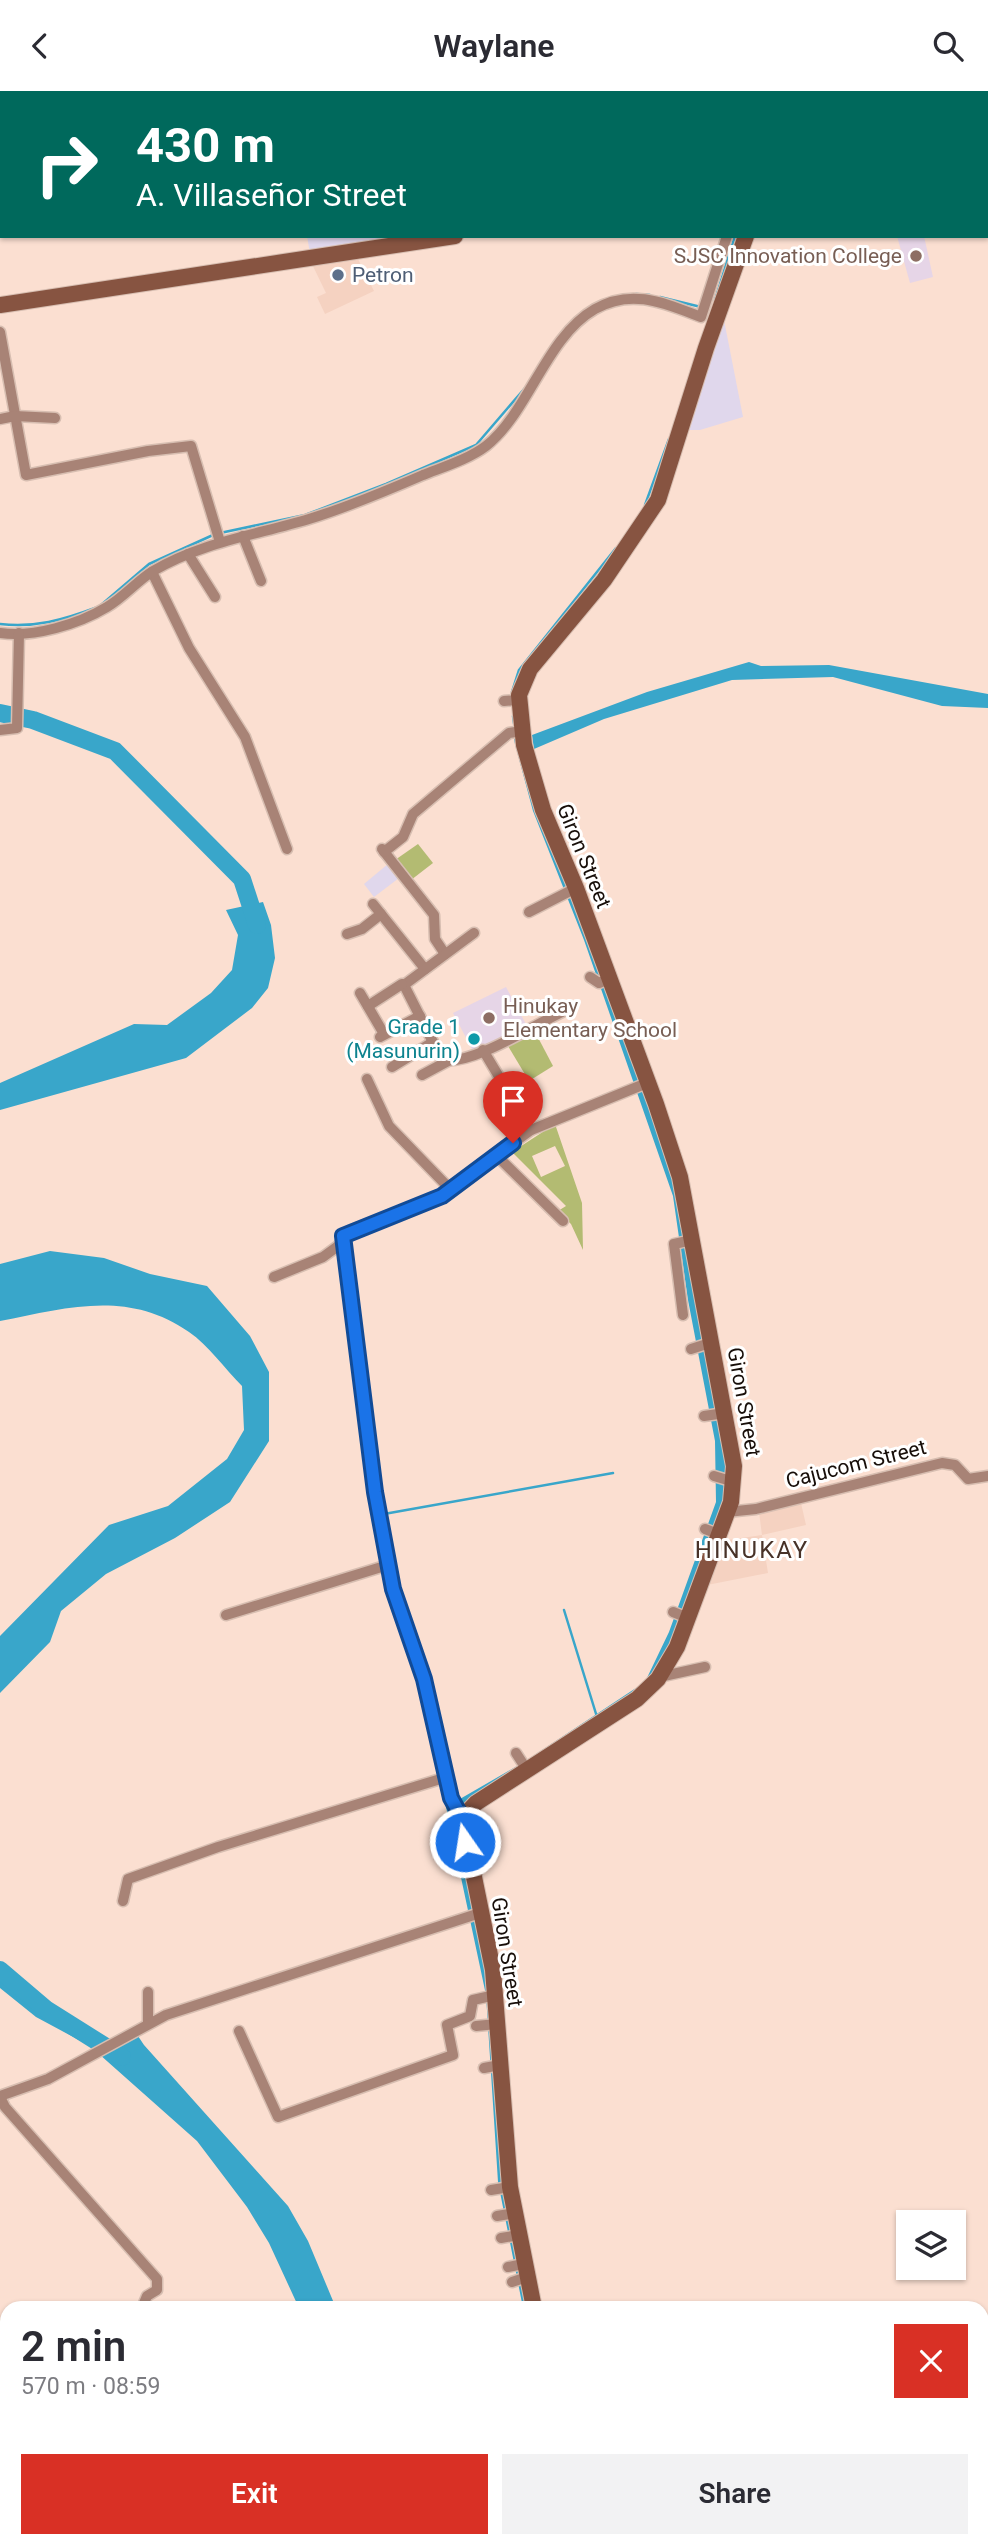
<!DOCTYPE html>
<html lang="en">
<head>
<meta charset="utf-8">
<style>
  body { margin:0; font-family:Roboto,sans-serif; background:#f2f2f3; color:#2b2b33; height:100vh; display:flex; flex-direction:column; font-size:26px; white-space:nowrap }
  * { box-sizing:border-box; margin:0 }
  p { font-size:23px; color:#7c7c81 }
  .icon { flex:none; width:38px; height:38px; fill:none; stroke:currentColor; stroke-width:2; stroke-linecap:round; stroke-linejoin:round }
  .map { position:relative; flex:1; overflow:hidden }
  .details { position:absolute; left:0px; top:2210px; width:989px; height:247px; display:flex; flex-direction:column; background:#fff; border-radius:21px 21px 0 0; box-shadow:0 2px 5px #0004 }
  .details>* { flex:none }
  .guide { position:absolute; left:0px; top:0px; width:989px; height:147px; box-shadow:0 2px 5px #0004; background:#00695c; color:#fff; overflow:hidden }
  .fabs { position:absolute; left:896px; top:2119px; display:grid; gap:14px }
  .fabs a { display:grid; place-items:center; width:70px; height:70px; border-radius:0px; background:#fff; box-shadow:0 2px 5px #0004; font-size:35px }
  .pin { position:absolute; display:grid; place-items:center; width:60px; height:60px; color:#fff; margin:-72px -30px; border-radius:50% 50% 50% 0; rotate:-45deg; box-shadow:0 0 7px #0007 }
  .pin .icon { rotate:45deg }
  .me { position:absolute; width:77px; margin:-38px; rotate:347deg; stroke-linejoin:round; filter:drop-shadow(0 0 5px #0008) }
  .turn { display:flex; align-items:center; gap:24px; height:147px; padding:0 21px; font-size:32px }
  .turn .icon { width:91px; height:91px; stroke-width:2.5 }
  .turn b { display:block; font-size:49px; line-height:60px }
  .round { display:grid; place-items:center; flex:none; width:74px; height:74px; border-radius:0px; background:#f2f2f3 }
  .summary { display:flex; align-items:center; justify-content:space-between; height:119px; padding:0 21px }
  h1 { font-size:42px; font-weight:600; line-height:52px }
  .primary-button { display:flex; gap:14px; margin-top:auto; padding:14px 21px }
  .primary-button a { flex:1; height:80px; border-radius:0px; background:#d93025; color:#fff; font-size:28px; font-weight:600; line-height:80px; text-align:center }
  .primary-button a+a { background:#f2f2f3; color:#2b2b33 }
  header { display:flex; justify-content:space-between; align-items:center; height:91px; padding:0 21px; background:#fff; font-size:32px; font-weight:600 }
  .map>svg:first-child { display:block }
</style>
</head>
<body>
<header><svg class="icon" aria-label="back" viewBox="0 0 24 24"><path d="M15 5l-7 7 7 7"/></svg>Waylane<svg class="icon" aria-label="search" viewBox="0 0 24 24"><circle cx="10" cy="10" r="6"/><path d="M15 15l6 6"/></svg></header>
<div class="map">
<svg width="988" height="2456" viewBox="0 0 988 2456">
  <rect width="100%" height="100%" fill="#fbdfd1"/>
  <g fill="#f5d2c1">
    <path d="M356,164L374,200L325,223L317,206L326,202L311,171Z"/>
    <path d="M801,1412L806,1434L762,1444L768,1482L702,1495L721,1450L762,1444L759,1421Z"/>
  </g>
  <g fill="#e0d7ec">
    <path d="M307,145H413L310,162Z"/>
    <path d="M723,224L743,326L700,339H688Z"/>
    <path d="M388,773L399,787L374,806L364,793Z"/>
  </g>
  <g fill="#e6d5e7">
    <path d="M897,145H924L933,186L910,192Z"/>
    <path d="M506,896L527,935L474,962L453,922Z"/>
  </g>
  <g fill="#b3bb72" fill-rule="evenodd">
    <path d="M418,753L433,772L411,789L395,769Z"/>
    <path d="M533,937L553,975L529,990L505,950Z"/>
    <path d="M555,1033L582,1112L583,1159L571,1133L558,1120L566,1115L512,1061ZM555,1055L565,1075L541,1086L532,1065Z"/>
  </g>
  <g fill="#39a6ca">
    <path d="M749,571L761,575L829,574L988,603V617L942,615L833,586L732,589L604,628L534,658L532,644L647,601Z"/>
    <path d="M519,647L559,773L672,1072L732,1383L681,1538L651,1590L464,1715L530,2217H523L498,2091L486,1904L446,1716L524,1671L645,1591L669,1541L716,1411L715,1350L688,1209L673,1105L584,849L533,720L515,653L514,648Z"/>
    <path d="M263,811L271,834L275,867L268,897L252,917L186,967L0,1019V992L134,933L167,934L211,902L232,879L238,844L226,819Z"/>
    <path d="M50,1160L104,1167L150,1183L207,1195L250,1245L269,1281V1350L230,1411L175,1447L106,1483L61,1520L50,1551L0,1602V1545L109,1434L168,1415L227,1368L244,1339L242,1295C225,1278 208,1254 189,1241C128,1198 66,1217 0,1230V1173Z"/>
    <path d="M0,1879L47,1919L110,1957L132,1936L144,1954L288,2115L308,2150L336,2217H299L269,2152L247,2116L197,2050L90,1955L36,1926L0,1897Z"/>
  </g>
  <g fill="none" stroke-linecap="round" stroke-linejoin="round">
    <g stroke="#39a6ca" stroke-width="2.5">
      <path d="M794,2L795,0"/>
      <path d="M987,17L988,16"/>
      <path d="M636,203L650,204"/>
      <path d="M660,206L701,216"/>
      <path d="M715,209L735,145"/>
      <path d="M645,414L669,348"/>
      <path d="M220,442L305,424L386,393L476,354L525,297"/>
      <path d="M101,514L149,473L213,444"/>
      <path d="M0,533C35,537 63,529 95,517"/>
      <path d="M512,601L519,579L616,457"/>
      <path d="M513,625L515,639"/>
      <path d="M384,1423L613,1382"/>
      <path d="M564,1519L597,1626"/>
    </g>
    <g stroke="#39a6ca" stroke-width="18">
      <path d="M0,622L33,629L115,660L242,788L257,834"/>
      <path d="M0,1879L47,1919L122,1966"/>
    </g>
    <defs>
      <g id="street">
        <path d="M787,2V0"/>
        <path d="M0,241L26,384L148,360L191,355L220,451"/>
        <path d="M0,328L15,325L55,327"/>
        <path d="M243,445L261,490"/>
        <path d="M188,463L215,506"/>
        <path d="M152,481L189,557L245,646L287,758"/>
        <path d="M0,542C33,547 79,533 107,516C124,506 137,490 153,480C202,451 256,444 309,428C348,416 386,400 423,384C443,376 469,368 486,355C529,321 546,246 595,218C632,197 664,212 701,226L727,145"/>
        <path d="M504,610L519,609"/>
        <path d="M0,639L17,637L19,542"/>
        <path d="M382,758L434,824L435,848L445,863"/>
        <path d="M384,761L403,746L413,723L509,642L522,640"/>
        <path d="M373,813L425,878"/>
        <path d="M529,821L576,797"/>
        <path d="M474,842L404,894L442,969C471,975 534,934 562,921"/>
        <path d="M347,843L362,838L381,823"/>
        <path d="M590,886L599,892L609,888"/>
        <path d="M360,902L384,943"/>
        <path d="M368,915L402,893"/>
        <path d="M380,946L420,925"/>
        <path d="M483,959L531,1039"/>
        <path d="M392,976L433,951"/>
        <path d="M422,984L448,970"/>
        <path d="M367,988L389,1035L450,1098"/>
        <path d="M496,1064L563,1130"/>
        <path d="M343,1145L375,1401L393,1498L424,1588L451,1707L462,1727"/>
        <path d="M274,1186L323,1166L338,1155L349,1140L441,1105L531,1039L647,992"/>
        <path d="M683,1224L674,1153L692,1149"/>
        <path d="M691,1258L713,1251"/>
        <path d="M704,1325L725,1322"/>
        <path d="M714,1385L734,1391"/>
        <path d="M727,1421L756,1418L942,1372L955,1374L968,1388L988,1385"/>
        <path d="M705,1438L718,1443"/>
        <path d="M673,1521L688,1527"/>
        <path d="M226,1524L388,1474"/>
        <path d="M659,1586L705,1576"/>
        <path d="M516,1662L527,1679"/>
        <path d="M123,1810L128,1788L218,1756L447,1686"/>
        <path d="M148,1932V1901"/>
        <path d="M476,1935L497,1933"/>
        <path d="M239,1940L278,2026L453,1964L447,1934L470,1925L473,1909L495,1904"/>
        <path d="M484,1977L500,1974"/>
        <path d="M0,2005L48,1988L166,1924L480,1822"/>
        <path d="M0,2006L5,2016L157,2188V2199L147,2205L142,2217"/>
        <path d="M491,2099L510,2096"/>
        <path d="M497,2125L515,2122"/>
        <path d="M501,2147L519,2144"/>
        <path d="M508,2176L523,2173"/>
        <path d="M512,2191L527,2186"/>
        <path d="M0,2320L7,2317"/>
      </g>
      <g id="secondary">
        <path d="M987,7H988"/>
        <path d="M0,214L455,145"/>
        <path d="M534,2217L510,2096L493,1879L462,1727L476,1712L637,1608L658,1588L677,1556L731,1411L734,1375L680,1086L656,1013L576,797L543,719L524,654L519,604L530,578L604,489L658,409L706,257L746,145"/>
        <path d="M543,2450L544,2456"/>
      </g>
    </defs>
    <use href="#street" stroke="#d7beb1" stroke-width="13"/>
    <use href="#secondary" stroke="#d7beb1" stroke-width="18"/>
    <use href="#street" stroke="#a88376" stroke-width="10"/>
    <use href="#secondary" stroke="#875441" stroke-width="16"/>
  </g>
  <g fill="none" stroke-linecap="round" stroke-linejoin="round">
    <defs>
      <path id="route" d="M465,1751L462,1727L451,1707L424,1588L393,1498L375,1401L343,1145L442,1105L513,1052"/>
    </defs>
    <use href="#route" stroke="#114b97" stroke-width="18"/>
    <use href="#route" stroke="#1a73e8" stroke-width="12"/>
  </g>
  <g fill="#8d6e63" stroke="#fff" stroke-width="2.5">
    <circle cx="916" cy="165" r="7"/>
    <circle cx="489" cy="927" r="7"/>
  </g>
  <circle fill="#5c6f8a" stroke="#fff" stroke-width="2.5" cx="338" cy="184" r="7"/>
  <circle fill="#0f9aa8" stroke="#fff" stroke-width="2.5" cx="474" cy="948" r="7"/>
  <g text-anchor="middle" stroke-width="6" stroke-linejoin="round" paint-order="stroke">
    <g font-size="21" fill="#785e54" stroke="#fff" text-anchor="end">
      <text x="902" y="172">SJSC Innovation College</text>
      <text x="503" y="922" text-anchor="start">Hinukay<tspan x="503" dy="24">Elementary School</tspan></text>
    </g>
    <g font-size="21" fill="#4e5e75" stroke="#fff" text-anchor="start">
      <text x="352" y="191">Petron</text>
    </g>
    <g font-size="21" fill="#170e09" stroke="#fff">
      <text transform="translate(584 765) rotate(68)" y="7">Giron Street</text>
      <text transform="translate(744 1311) rotate(80)" y="7">Giron Street</text>
      <text transform="translate(856 1373) rotate(-14)" y="7">Cajucom Street</text>
      <text transform="translate(507 1861) rotate(81)" y="7">Giron Street</text>
    </g>
    <g font-size="21" fill="#0d838f" stroke="#fff" text-anchor="end">
      <text x="460" y="943">Grade 1<tspan x="460" dy="24">(Masunurin)</tspan></text>
    </g>
    <g font-size="24" letter-spacing="2" fill="#483228" stroke="#fff">
      <text x="752" y="1467">HINUKAY</text>
    </g>
  </g>
</svg>
<div class="fabs">
<a><svg class="icon" aria-label="layers" viewBox="0 0 24 24"><path d="M12 4l9 5-9 5-9-5zM3 14l9 5 9-5"/></svg></a>
</div>
<div class="pin" style="left:513px;top:1052px;background:#d93025"><svg class="icon" aria-label="arrive" viewBox="0 0 24 24"><path d="M6 21V4h12l-3 4 3 4H6"/></svg></div>
<svg class="me" style="left:465px;top:1751px" viewBox="-20 -20 40 40"><circle r="17" fill="#1a73e8" stroke="#fff" stroke-width="3"/><path d="M0-11L8 9 0 5-8 9z" fill="#fff"/></svg>
<div class="guide">
<div class="turn"><svg class="icon" aria-label="right" viewBox="0 0 24 24"><path d="M7 20v-9h11M14 6l5 5-5 5"/></svg><div><b>430 m</b>A. Villaseñor Street</div></div>
</div>
<section class="details">
<div class="summary"><div><h1>2 min</h1><p>570 m · 08:59</p></div><a class="round" style="background:#d93025;color:#fff"><svg class="icon" aria-label="close" viewBox="0 0 24 24"><path d="M6 6l12 12M18 6L6 18"/></svg></a></div>
<div class="primary-button"><a>Exit</a><a>Share</a></div>
</section>
</div>
</body>
</html>
